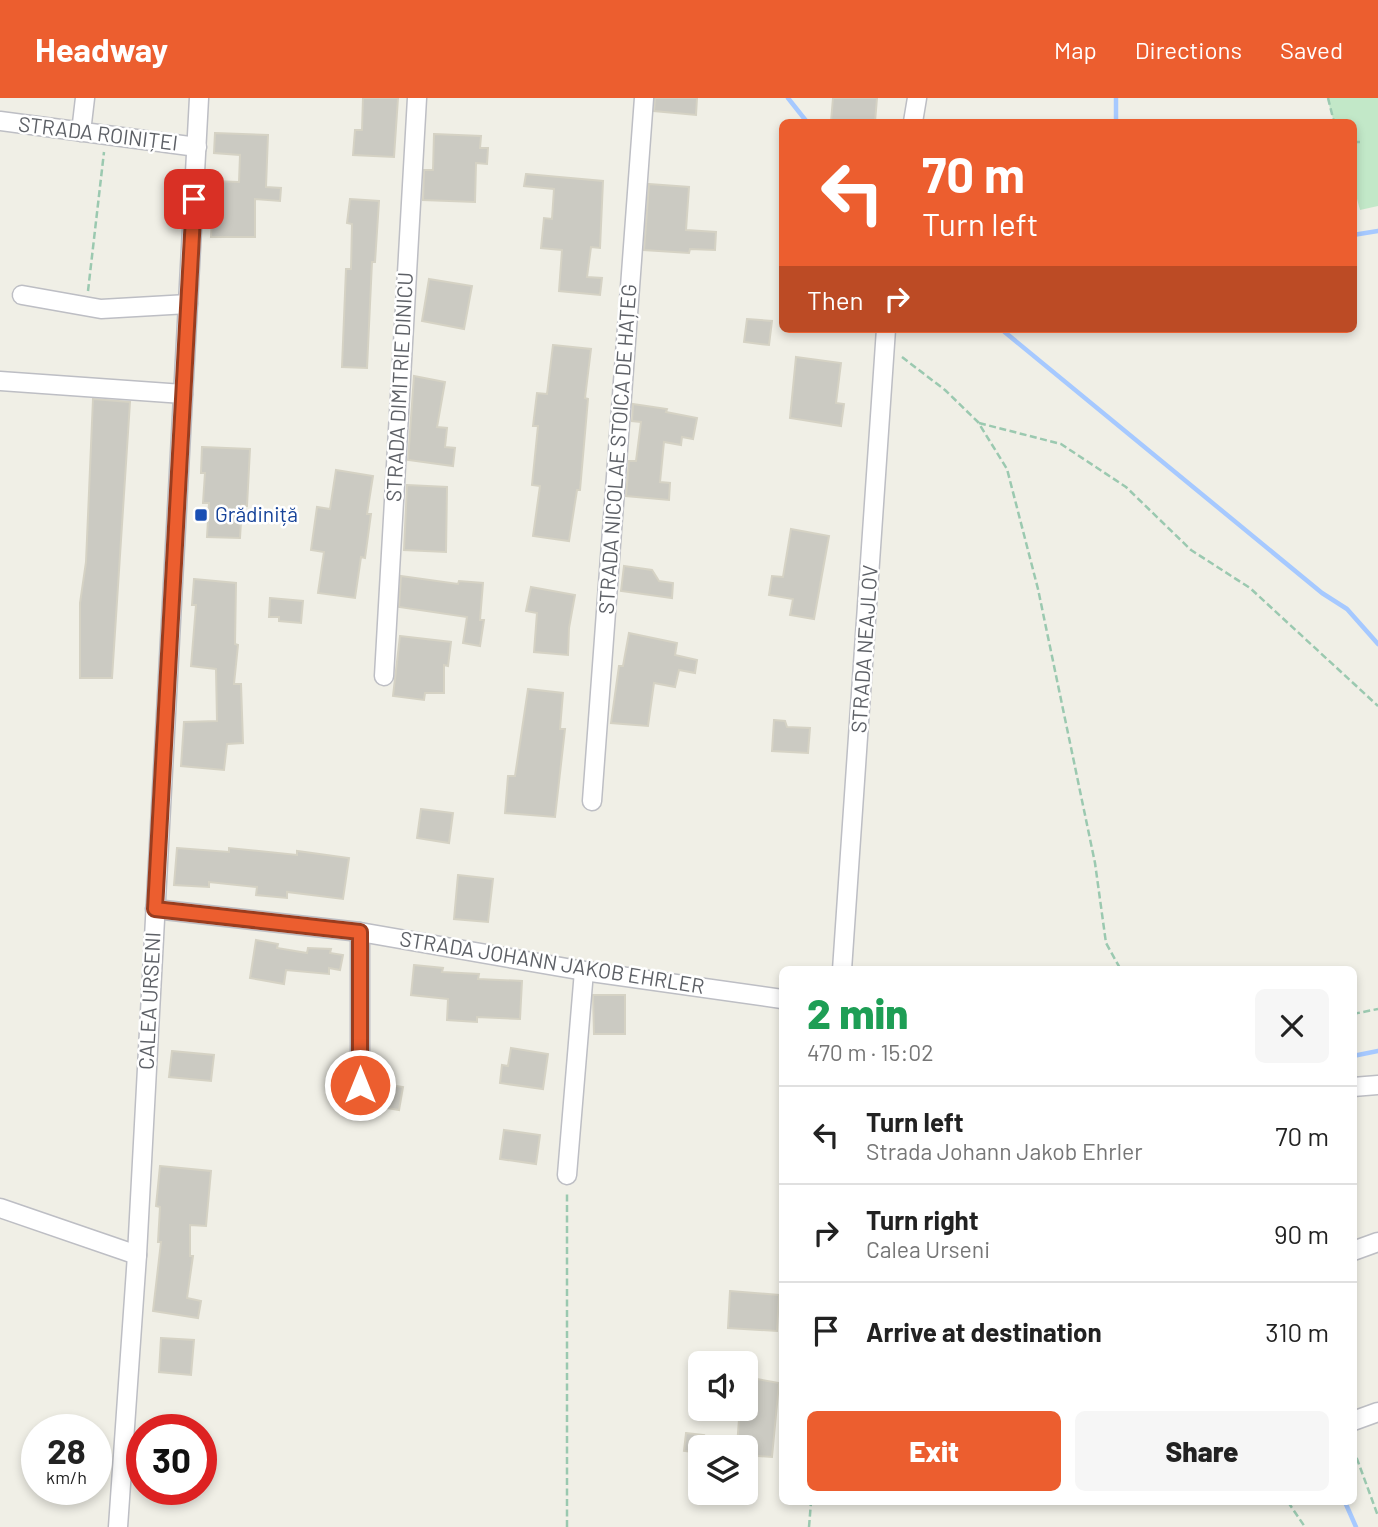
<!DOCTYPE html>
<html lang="en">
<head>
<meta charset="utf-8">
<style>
  body { margin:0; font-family:Barlow,sans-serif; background:#f6f6f6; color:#222; height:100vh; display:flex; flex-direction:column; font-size:26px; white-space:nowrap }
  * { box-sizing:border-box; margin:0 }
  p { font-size:23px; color:#767676 }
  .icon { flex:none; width:38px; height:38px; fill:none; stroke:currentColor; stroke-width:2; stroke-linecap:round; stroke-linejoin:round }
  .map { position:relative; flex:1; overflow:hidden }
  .sheet { position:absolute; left:779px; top:868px; width:578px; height:539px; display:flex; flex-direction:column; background:#fff; border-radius:10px; box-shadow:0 4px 10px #0003 }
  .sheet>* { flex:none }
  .guide { position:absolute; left:779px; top:21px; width:578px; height:214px; border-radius:10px; box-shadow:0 4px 10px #0003; background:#ec5e2f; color:#fff; overflow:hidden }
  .buttons { position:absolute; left:688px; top:1253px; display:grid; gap:14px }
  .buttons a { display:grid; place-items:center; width:70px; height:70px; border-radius:10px; background:#fff; box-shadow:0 4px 10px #0003; font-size:35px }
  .speed { position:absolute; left:21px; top:1316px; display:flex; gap:14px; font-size:35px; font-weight:700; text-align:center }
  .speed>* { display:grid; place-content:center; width:91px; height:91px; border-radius:50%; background:#fff; box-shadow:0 4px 10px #0003; line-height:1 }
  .speed small { font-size:18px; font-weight:400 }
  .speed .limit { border:10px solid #d22; background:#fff; color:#111 }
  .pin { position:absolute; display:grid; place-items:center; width:60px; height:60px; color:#fff; margin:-30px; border-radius:14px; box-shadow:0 4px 10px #0006 }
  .me { position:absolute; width:77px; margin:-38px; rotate:0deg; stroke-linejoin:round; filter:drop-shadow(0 0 5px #0008) }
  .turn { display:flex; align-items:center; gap:24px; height:147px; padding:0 28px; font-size:32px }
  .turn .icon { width:91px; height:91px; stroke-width:2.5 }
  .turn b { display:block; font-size:49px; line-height:60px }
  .then { display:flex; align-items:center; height:66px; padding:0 28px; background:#0003; gap:14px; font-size:26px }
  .round { display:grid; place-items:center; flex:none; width:74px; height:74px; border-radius:10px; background:#f6f6f6 }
  .overview { display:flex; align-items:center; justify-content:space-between; height:119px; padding:0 28px }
  h1 { font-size:42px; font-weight:800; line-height:52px; color:#1e9e55 }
  .primary-button { display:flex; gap:14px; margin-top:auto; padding:14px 28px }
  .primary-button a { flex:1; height:80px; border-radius:10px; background:#ec5e2f; color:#fff; font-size:28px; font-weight:800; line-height:80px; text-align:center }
  .primary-button a+a { background:#f6f6f6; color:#222 }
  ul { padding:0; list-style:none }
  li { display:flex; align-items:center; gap:21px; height:98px; padding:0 28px; border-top:2px solid #e0e0e0 }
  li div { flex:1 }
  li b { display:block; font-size:26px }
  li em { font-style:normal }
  header { display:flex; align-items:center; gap:42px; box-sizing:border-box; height:98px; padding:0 35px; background:#ec5e2f; color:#fff }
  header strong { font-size:33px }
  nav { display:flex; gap:38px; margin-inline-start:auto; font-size:24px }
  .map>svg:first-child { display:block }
</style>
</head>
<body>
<header>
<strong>Headway</strong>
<nav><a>Map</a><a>Directions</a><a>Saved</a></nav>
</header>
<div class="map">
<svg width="1378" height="1429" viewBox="0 0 1378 1429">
  <rect width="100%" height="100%" fill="#f0efe6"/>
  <path fill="#c2e8c8" d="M1327,0H1378V108L1360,112L1353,86V24H1334Z"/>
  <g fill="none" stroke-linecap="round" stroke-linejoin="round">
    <g stroke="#a6c9ff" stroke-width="4.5">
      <path d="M788,0L807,24"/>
      <path d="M1116,0V24"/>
      <path d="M1353,137L1378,133"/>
      <path d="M1001,231L1322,495L1347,511L1378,546"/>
      <path d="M1353,958L1378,953"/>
      <path d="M1345,1404L1356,1429"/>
    </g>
  </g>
  <g fill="#cbcac2" stroke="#d5d2c4" stroke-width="2">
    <path d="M363,0H398L394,59L353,57L355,32H362Z"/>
    <path d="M655,0H697L696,17L654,13Z"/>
    <path d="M833,0H877L875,24H831Z"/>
    <path d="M215,35L268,37L266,89L281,90L280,103L255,101V139H211L214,83L239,84L240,57L214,55Z"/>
    <path d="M434,36L481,38L480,50H488L487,66L476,65L475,104L423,102L424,72H433Z"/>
    <path d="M526,76L603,83L600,150L591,149L587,179L602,180L600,197L559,193L562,152L541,150L544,120L552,121L554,91L524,88Z"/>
    <path d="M649,86L689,89L686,132L716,134L715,152L690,151L689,155L644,152Z"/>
    <path d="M350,101L379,103L375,164H372L367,270L342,269L346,171H351L352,126L347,125Z"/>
    <path d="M429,181L472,188L464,231L422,223Z"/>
    <path d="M747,221L772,223L769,247L744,244Z"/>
    <path d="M553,247L591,251L585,300L588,301L580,392H577L569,443L533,438L540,388L532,387L538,328H533L537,295L547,296Z"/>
    <path d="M796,259L841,265L836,305L844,306L841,328L790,320Z"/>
    <path d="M414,278L445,284L437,329L447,330L445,349L455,350L453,368L408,362Z"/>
    <path d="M93,301L130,304L112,580H80V505L86,464Z"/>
    <path d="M633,306L667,311L666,314L697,320L693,341L682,339L681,347L664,344L660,384L670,385L669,402L626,398L629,363H636L641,324L632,323Z"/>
    <path d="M202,349L250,351L247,408L242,407L240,440L207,439L209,405H203L205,375H201Z"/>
    <path d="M336,372L373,378L367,416H371L365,460L361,459L355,500L318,495L324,454L311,452L317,409L330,411Z"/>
    <path d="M407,387L447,389L446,454L404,452Z"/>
    <path d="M791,431L829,438L814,521L790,517L793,501L769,497L772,478L783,479Z"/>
    <path d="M624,468L652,472L659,483L673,485L672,500L621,493Z"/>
    <path d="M401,478L458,486L459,483L483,485L480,522H484L480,548L463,545L467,519L399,509Z"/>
    <path d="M194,481L236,485L235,546L238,547L234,586H241L243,645L227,646L224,672L181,668L184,624L217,623L216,571L191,568L196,507H192Z"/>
    <path d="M531,489L575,497L569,530L568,557L534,554L537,515L526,513Z"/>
    <path d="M270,500L303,503L301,525L279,523V519H269Z"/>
    <path d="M629,535L677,545L675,557L697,562L695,575L679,572L675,589L654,585L648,628L611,625L619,568H623Z"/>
    <path d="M400,538L451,544L448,568L444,567V595H425L424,602L393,598Z"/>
    <path d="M528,591L563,595L560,631H565L555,719L505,715L508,678H515Z"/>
    <path d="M774,622L785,623L787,629L810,630L808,655L772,653Z"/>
    <path d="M421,711L453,715L449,745L417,740Z"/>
    <path d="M177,750L229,754V750L297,757V753L349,760L343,801L287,794V800L256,797L257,789L209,784V789L174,787Z"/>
    <path d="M458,777L493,781L488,824L454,821Z"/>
    <path d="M256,842L278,846L277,850L307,855L308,850L331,851L330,855L343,857L340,872L329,870V876L286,872L284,886L250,880Z"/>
    <path d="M414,867L443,870L442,874L479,876L478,881L522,883L520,921L477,919V924L447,922L448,901L411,897Z"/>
    <path d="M593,897H625V936H594Z"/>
    <path d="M511,950L548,956L543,991L500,985L502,967L508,968Z"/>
    <path d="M172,953L214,957L211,983L169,979Z"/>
    <path d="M371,984L403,989L399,1012L365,1006Z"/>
    <path d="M504,1032L540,1037L536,1066L500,1061Z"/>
    <path d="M160,1068L211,1073L206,1128L190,1127V1158H193L187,1200L201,1203L198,1220L153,1213L161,1144H158L160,1109L156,1108Z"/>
    <path d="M730,1193L779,1197L777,1233L728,1230Z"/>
    <path d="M161,1240L194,1242L191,1277L159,1274Z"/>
    <path d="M746,1279L779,1285L772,1359L746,1357V1349H737L739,1321H746Z"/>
    <path d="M686,1335L704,1337L700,1355L684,1353Z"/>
  </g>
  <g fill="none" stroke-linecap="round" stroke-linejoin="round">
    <defs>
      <g id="minor">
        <path d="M0,23L197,49"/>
        <path d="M913,24L917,0"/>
        <path d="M81,34L85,0"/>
        <path d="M22,197L101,211L188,206"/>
        <path d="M0,283L183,296"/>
        <path d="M384,578L417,0"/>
        <path d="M592,703L644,0"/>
        <path d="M155,811L360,834L584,873L782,901"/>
        <path d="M360,834V987"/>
        <path d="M842,872L886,231"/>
        <path d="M1353,989L1378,987"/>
        <path d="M567,1077L584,873"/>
        <path d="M0,1110L137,1157"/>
        <path d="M1353,1153L1378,1144"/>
        <path d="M1353,1323L1378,1314"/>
        <path d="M118,1429L137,1157L199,0"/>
      </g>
    </defs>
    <use href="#minor" stroke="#bdbec4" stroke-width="21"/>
    <g stroke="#9bc9b0" stroke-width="2.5" stroke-dasharray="7 3.5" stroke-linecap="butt">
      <path d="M1328,0L1334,24"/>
      <path d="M1353,44H1361"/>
      <path d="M88,193L104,54"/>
      <path d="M902,259L945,292L978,324L1007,371L1038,491L1095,765L1106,845L1121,872"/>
      <path d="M979,325L1061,346L1126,389L1191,452L1250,490L1378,608"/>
      <path d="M1353,916L1378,911"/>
      <path d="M1353,1350L1378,1418"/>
      <path d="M1288,1404L1305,1429"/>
      <path d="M567,1429V1094"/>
      <path d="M809,1429L811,1404"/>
    </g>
    <use href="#minor" stroke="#fff" stroke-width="18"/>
  </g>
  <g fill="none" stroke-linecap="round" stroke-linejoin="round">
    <defs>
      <path id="route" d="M194,101L155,811L360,834V987"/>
    </defs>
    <use href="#route" stroke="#993d1f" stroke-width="18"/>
    <use href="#route" stroke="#ec5e2f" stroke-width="12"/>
  </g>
  <rect fill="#1a4fb4" stroke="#fff" stroke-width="2.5" x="194" y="410" width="14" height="14" rx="3.5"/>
  <g text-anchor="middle" stroke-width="5" stroke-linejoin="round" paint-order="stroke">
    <g font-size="21" fill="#5d6066" stroke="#fff">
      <text transform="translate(98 36) rotate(7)" y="7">STRADA ROINIȚEI</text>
      <text transform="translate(400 289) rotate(-87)" y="7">STRADA DIMITRIE DINICU</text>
      <text transform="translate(618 351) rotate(-86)" y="7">STRADA NICOLAE STOICA DE HAȚEG</text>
      <text transform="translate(865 551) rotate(-86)" y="7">STRADA NEAJLOV</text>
      <text transform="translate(552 865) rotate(9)" y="7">STRADA JOHANN JAKOB EHRLER</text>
      <text transform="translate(150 903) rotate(-87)" y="7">CALEA URSENI</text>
    </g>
    <g font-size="21" fill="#164399" stroke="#fff" text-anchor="start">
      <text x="215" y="424">Grădiniță</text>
    </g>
  </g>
</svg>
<div class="buttons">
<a><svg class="icon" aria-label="sound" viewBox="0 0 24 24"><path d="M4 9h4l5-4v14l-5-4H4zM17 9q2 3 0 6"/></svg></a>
<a><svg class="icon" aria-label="layers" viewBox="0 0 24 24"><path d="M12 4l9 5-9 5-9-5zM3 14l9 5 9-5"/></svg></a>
</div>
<div class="speed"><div>28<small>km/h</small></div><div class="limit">30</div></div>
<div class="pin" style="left:194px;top:101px;background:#d93025"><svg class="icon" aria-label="arrive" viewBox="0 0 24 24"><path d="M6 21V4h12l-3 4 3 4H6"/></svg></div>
<svg class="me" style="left:360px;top:987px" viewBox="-20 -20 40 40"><circle r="17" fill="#ec5e2f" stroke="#fff" stroke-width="3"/><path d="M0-11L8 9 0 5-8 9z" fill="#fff"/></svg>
<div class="guide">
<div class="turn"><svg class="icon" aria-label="left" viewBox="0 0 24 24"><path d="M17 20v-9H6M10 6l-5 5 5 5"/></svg><div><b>70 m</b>Turn left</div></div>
<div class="then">Then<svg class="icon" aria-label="right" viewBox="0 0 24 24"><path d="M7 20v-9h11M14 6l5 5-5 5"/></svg></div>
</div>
<section class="sheet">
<div class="overview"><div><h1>2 min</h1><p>470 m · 15:02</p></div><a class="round"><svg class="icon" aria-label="close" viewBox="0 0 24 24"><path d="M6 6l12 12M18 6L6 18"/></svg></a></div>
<ul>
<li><svg class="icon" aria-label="left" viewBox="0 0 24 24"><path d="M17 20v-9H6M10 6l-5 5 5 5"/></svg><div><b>Turn left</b><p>Strada Johann Jakob Ehrler</p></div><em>70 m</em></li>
<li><svg class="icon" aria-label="right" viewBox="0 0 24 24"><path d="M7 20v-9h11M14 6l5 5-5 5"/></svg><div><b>Turn right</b><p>Calea Urseni</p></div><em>90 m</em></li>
<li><svg class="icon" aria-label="arrive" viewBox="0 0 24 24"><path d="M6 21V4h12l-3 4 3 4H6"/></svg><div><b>Arrive at destination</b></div><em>310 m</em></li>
</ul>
<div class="primary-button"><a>Exit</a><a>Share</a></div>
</section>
</div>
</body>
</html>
